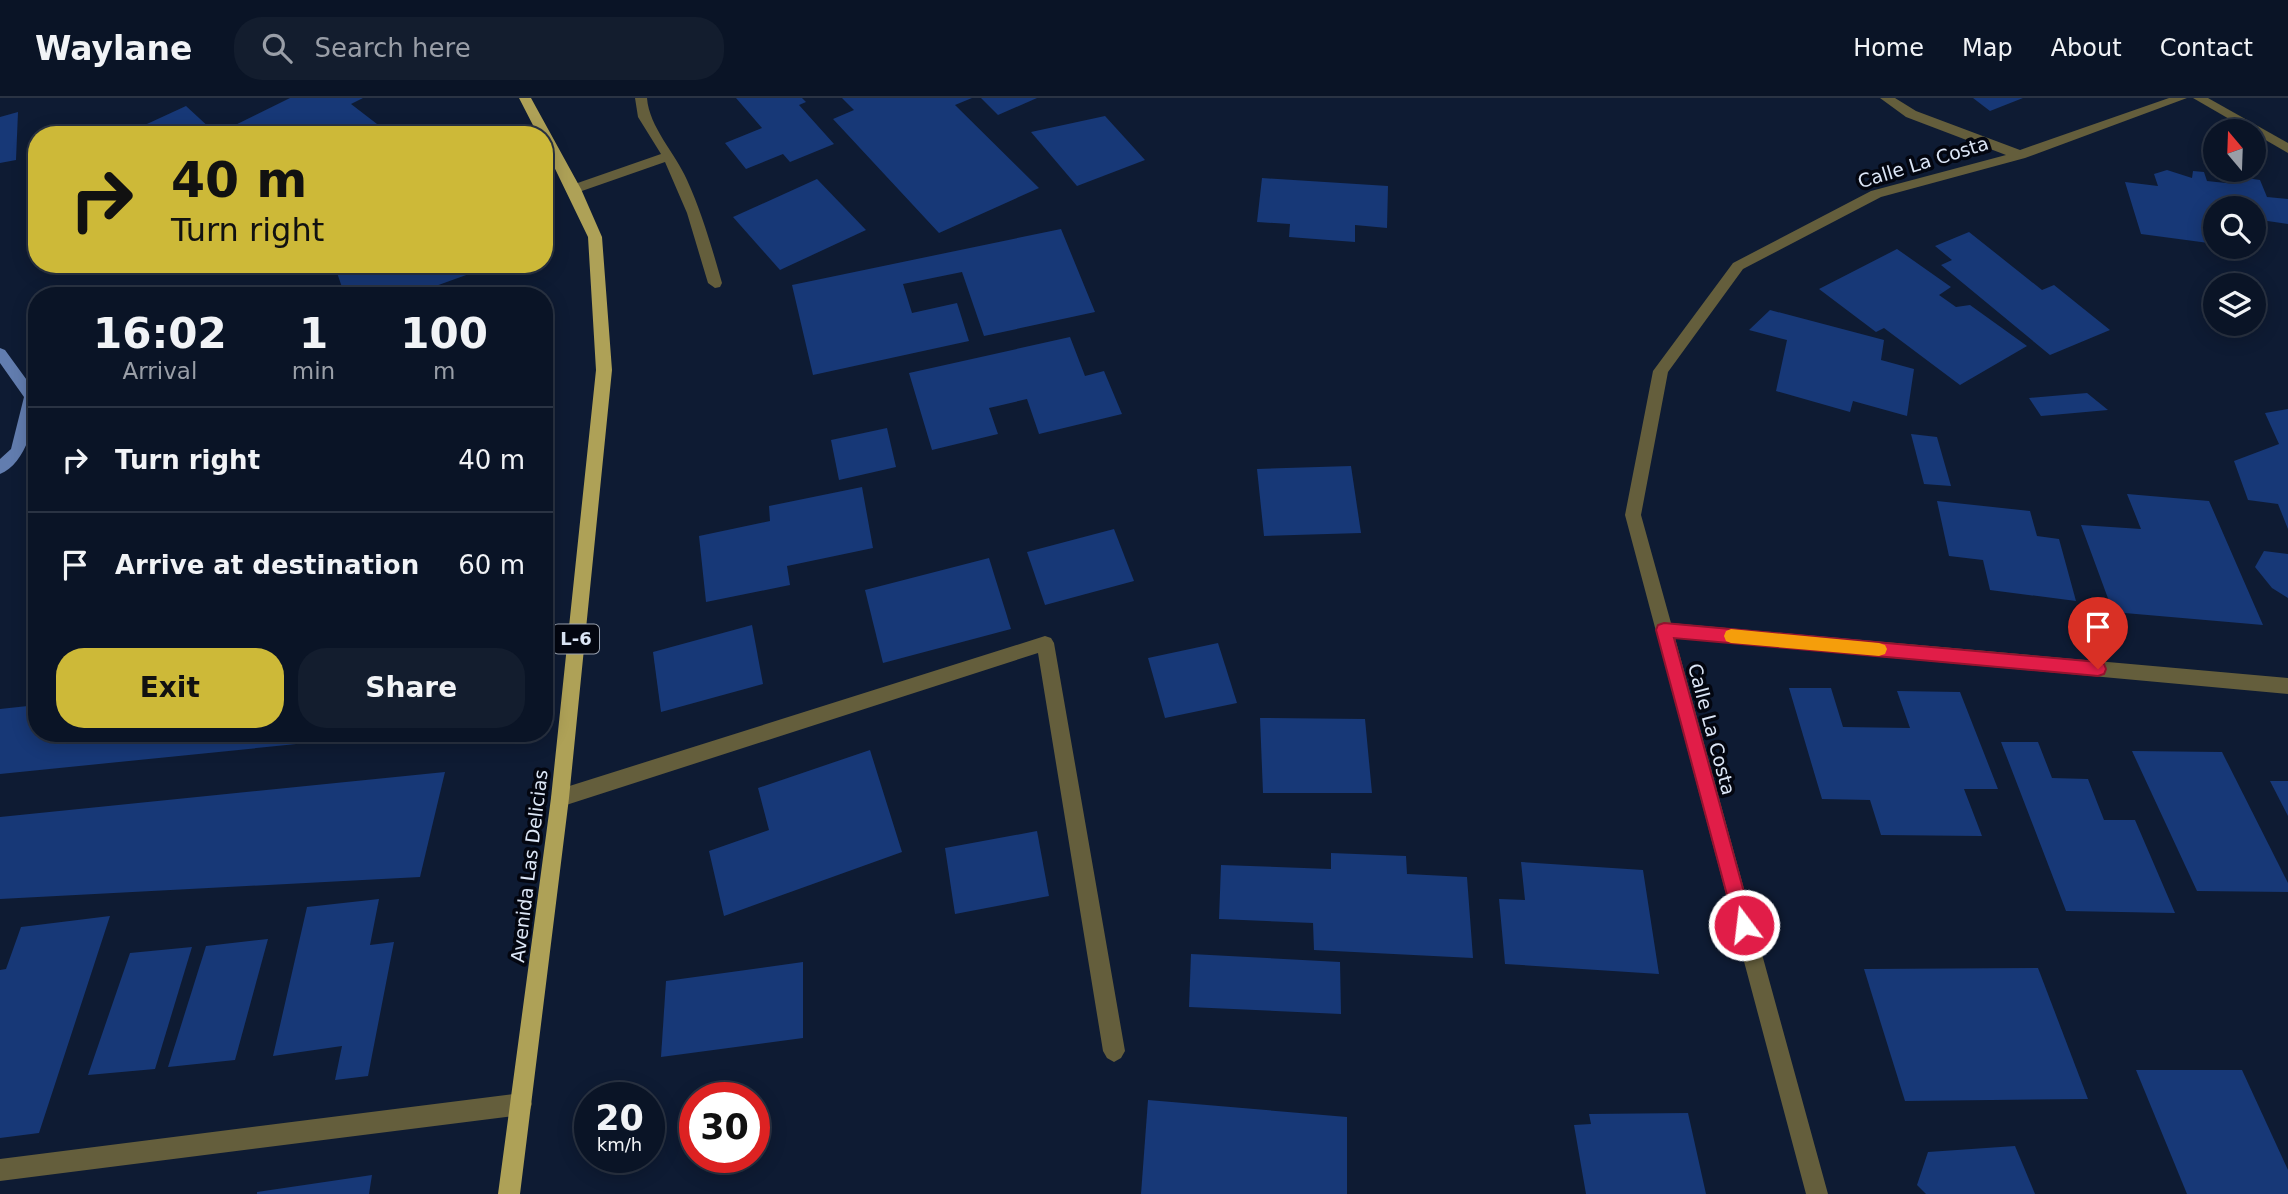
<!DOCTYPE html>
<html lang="en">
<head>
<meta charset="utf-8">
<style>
  body { margin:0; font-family:"DejaVu Sans",sans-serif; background:#131d2e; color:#f1f3f6; height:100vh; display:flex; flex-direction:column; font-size:26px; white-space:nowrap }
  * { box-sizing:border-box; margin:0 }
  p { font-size:23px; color:#999ea7 }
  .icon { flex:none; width:38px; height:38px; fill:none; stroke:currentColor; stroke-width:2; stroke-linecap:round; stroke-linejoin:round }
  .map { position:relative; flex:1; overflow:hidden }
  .details { position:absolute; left:28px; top:189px; width:525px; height:455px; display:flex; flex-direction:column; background:#0a1426; border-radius:28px; box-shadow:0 4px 18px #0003,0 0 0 2px #2a3343 }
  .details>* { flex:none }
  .guide { position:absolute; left:28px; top:28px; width:525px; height:147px; border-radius:28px; box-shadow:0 4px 18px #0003,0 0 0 2px #2a3343; background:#cdb938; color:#111; overflow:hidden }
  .needle { width:46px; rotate:341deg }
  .buttons { position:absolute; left:2203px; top:21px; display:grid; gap:14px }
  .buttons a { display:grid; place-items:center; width:63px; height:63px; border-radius:50%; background:#0a1426; box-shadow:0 4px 18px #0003,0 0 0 2px #2a3343; font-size:35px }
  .speed { position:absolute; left:574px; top:984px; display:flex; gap:14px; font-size:35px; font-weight:700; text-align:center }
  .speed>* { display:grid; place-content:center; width:91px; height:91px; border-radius:50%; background:#0a1426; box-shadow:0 4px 18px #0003,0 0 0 2px #2a3343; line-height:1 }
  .speed small { font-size:18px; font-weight:400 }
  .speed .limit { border:10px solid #d22; background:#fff; color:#111 }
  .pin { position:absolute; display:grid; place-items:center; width:60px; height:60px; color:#fff; margin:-72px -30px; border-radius:50% 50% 50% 0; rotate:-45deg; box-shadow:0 0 7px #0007 }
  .pin .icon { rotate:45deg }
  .me { position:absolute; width:77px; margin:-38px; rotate:345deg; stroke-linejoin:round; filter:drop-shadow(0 0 5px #0008) }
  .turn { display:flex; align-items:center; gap:24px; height:147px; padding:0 28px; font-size:32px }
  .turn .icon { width:91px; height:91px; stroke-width:2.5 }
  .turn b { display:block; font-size:49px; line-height:60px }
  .eta { display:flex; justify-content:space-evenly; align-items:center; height:119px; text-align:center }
  .eta b { font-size:42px; font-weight:800; line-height:49px }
  .button { display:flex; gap:14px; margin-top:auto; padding:14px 28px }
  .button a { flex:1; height:80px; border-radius:28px; background:#cdb938; color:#111; font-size:28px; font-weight:800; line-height:80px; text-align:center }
  .button a+a { background:#131d2e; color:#f1f3f6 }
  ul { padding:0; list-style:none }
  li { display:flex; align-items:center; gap:21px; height:105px; padding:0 28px; border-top:2px solid #2a3343 }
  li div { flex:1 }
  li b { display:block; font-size:26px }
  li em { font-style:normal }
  header { display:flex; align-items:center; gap:42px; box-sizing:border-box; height:98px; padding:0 35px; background:#0a1426; border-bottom:2px solid #2a3343 }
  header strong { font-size:33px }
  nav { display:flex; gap:38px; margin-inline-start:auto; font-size:24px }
  .search { width:490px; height:63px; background:#131d2e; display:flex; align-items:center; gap:18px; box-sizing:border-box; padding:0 24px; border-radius:28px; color:#999ea7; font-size:26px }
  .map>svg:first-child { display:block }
</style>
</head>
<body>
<header>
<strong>Waylane</strong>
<div class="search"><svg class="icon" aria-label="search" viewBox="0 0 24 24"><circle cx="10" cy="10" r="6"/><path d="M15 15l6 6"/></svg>Search here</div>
<nav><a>Home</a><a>Map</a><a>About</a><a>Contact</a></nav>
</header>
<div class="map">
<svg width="2288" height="1096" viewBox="0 0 2288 1096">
  <rect width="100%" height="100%" fill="#0e1b33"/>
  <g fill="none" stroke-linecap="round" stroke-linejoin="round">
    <path fill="#627daf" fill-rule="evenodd" d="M0,250L5,252L37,296C37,322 26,366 0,376V361L11,351L24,299L0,265Z"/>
  </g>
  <g fill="#173877">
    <path d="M290,0H363L351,6L377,26L356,37H215Z"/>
    <path d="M736,0H802L806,4L799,7L834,46L790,64L783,56L746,71L725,45L762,30Z"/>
    <path d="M842,0H972L955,7L1039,90L939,135L833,21L854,12Z"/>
    <path d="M981,0H1037L998,17Z"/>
    <path d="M1973,0H2023L1990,13Z"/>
    <path d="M186,8L212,32L202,37H123Z"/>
    <path d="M18,14L16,62L0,65V19Z"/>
    <path d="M1105,18L1145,62L1077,88L1031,34Z"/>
    <path d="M2167,72L2192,80L2193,73L2204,74L2207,83L2235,86L2232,78L2260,82L2267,99L2288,101V126L2254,121V110H2216V146L2141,136L2125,84L2158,88L2154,76Z"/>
    <path d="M1262,80L1388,88L1387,130L1355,127V144L1289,139L1290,126L1257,124Z"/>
    <path d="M817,81L866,132L780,172L733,119Z"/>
    <path d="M1061,131L1095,214L984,238L962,174L903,186L912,215L957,205L969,243L813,277L792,187Z"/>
    <path d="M1969,134L2042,192L2054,187L2110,232L2050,257L1941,167L1952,162L1935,148Z"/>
    <path d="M1897,151L1951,189L1939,197L1956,209L1970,207L2027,248L1960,287L1884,230L1876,234L1819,191Z"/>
    <path d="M334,166H465L469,176L408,198H345Z"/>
    <path d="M1770,212L1884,242L1881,262L1914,271L1907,318L1853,303L1850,314L1776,293L1787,242L1749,232Z"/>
    <path d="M1070,239L1085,278L1104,273L1122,316L1039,336L1027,301L989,310L998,336L932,352L909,275Z"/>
    <path d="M2087,295L2108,312L2041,318L2029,300Z"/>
    <path d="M2288,311V431L2278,406L2248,402L2234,363L2279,346L2265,315Z"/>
    <path d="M887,330L896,369L839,382L831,342Z"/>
    <path d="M1911,336L1937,339L1951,388L1924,386Z"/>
    <path d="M1351,368L1361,435L1264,438L1257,371Z"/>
    <path d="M862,389L873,450L787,468L790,487L706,504L699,438L770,423L769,408Z"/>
    <path d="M2127,396L2209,403L2263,527L2113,514L2081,427L2141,431Z"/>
    <path d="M1937,403L2030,413L2037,438L2059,441L2076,503L1990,492L1983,462L1949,458Z"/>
    <path d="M1114,431L1134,483L1045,507L1027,454Z"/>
    <path d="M2264,453L2288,456V500L2272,490L2255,469Z"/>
    <path d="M989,460L1011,531L883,565L865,492Z"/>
    <path d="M752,527L763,586L661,614L653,554Z"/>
    <path d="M1218,545L1237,605L1165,620L1148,560Z"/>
    <path d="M1789,590H1831L1843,629L1910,630L1897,593L1960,594L1998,691H1964L1982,738L1881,737L1870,702L1822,701Z"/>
    <path d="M37,607V635L386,637L0,676V611Z"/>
    <path d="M1260,620L1365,621L1372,695H1263Z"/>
    <path d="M2001,644H2038L2052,680L2088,681L2104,722H2135L2175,815L2066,813Z"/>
    <path d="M870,652L902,754L724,818L709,753L769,732L758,690Z"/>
    <path d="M2132,653L2222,654L2288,785V794L2197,793Z"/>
    <path d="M445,674L420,779L0,801V719Z"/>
    <path d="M2270,683H2288V718Z"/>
    <path d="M1037,733L1049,798L955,816L945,750Z"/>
    <path d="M1331,755L1406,758L1407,776L1467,779L1473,860L1314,852L1313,825L1219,821L1221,767L1331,771Z"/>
    <path d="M1521,764L1643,772L1659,876L1505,866L1499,801L1525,802Z"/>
    <path d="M379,801L370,847L394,844L368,978L335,982L342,948L273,958L307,809Z"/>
    <path d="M110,818L39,1035L0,1040V872L6,871L21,829Z"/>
    <path d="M268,841L235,962L168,969L206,848Z"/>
    <path d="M192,849L155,971L88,977L130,855Z"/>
    <path d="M1191,856L1340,864L1341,916L1189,909Z"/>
    <path d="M803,864V940L661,959L666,883Z"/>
    <path d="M2038,870L2088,1001L1905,1003L1864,871Z"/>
    <path d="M2136,972H2242L2288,1072V1096H2187Z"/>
    <path d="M1148,1002L1347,1019V1096H1141Z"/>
    <path d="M1688,1015L1706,1096H1586L1574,1027L1591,1026L1589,1016Z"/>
    <path d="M2015,1048L2035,1096H1926L1917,1087L1928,1054Z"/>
    <path d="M372,1077L369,1096H257V1094Z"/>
  </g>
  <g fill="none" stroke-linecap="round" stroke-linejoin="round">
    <path fill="#645e3c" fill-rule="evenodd" d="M635,0H647C649,29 676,56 687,82C702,115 712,150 722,185L720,189L715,190L708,185L687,115L665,64L579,94L574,95L567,91L569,88L661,56L638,19Z"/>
    <g fill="#645e3c" fill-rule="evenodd">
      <path d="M1880,0H1895L1916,13L2020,52L2169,0H2187L2025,60L1881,99L1743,171L1668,274L1641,417L1671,525L2288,580V596L1675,540L1828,1096H1806L1625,417L1653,273L1733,165L1871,93L2006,57L1906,19Z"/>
      <path d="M2193,0H2208L2288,45V55Z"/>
      <path d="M1045,538L1051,540L1054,545L1125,953L1121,960L1114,964L1107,960L1103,953L1038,555L560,709L553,706L551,700L553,694L560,691Z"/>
      <path d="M521,995L529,998L532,1006L529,1014L521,1017L0,1083V1061Z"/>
    </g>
    <path fill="#aea157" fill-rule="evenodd" d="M519,0H531L581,91L602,139L612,272L569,700L520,1096H498L551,700L596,272L588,139L544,48V37H538Z"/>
  </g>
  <path fill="#e11d48" stroke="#92132f" stroke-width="2" d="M1664,525L2098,564L2104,566L2106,571L2104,576L2098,578L1674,540L1753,827L1750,834L1744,836L1738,834L1735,827L1656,532L1658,527Z"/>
  <path fill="#f59e0b" d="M1731,531L1879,545L1885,547L1887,551L1885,556L1879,558L1731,545L1726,543L1724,538L1726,533Z"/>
  <g text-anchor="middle" stroke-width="7" stroke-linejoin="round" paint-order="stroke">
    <rect fill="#030610" stroke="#9ba3b1" stroke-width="2" x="553" y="526.5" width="46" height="29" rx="5"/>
    <g font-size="18" font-weight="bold" fill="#dce6f6">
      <text x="576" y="547">L-6</text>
    </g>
    <g font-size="19" fill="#dce6f6" stroke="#030610">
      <text transform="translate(1923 64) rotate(-17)" y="7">Calle La Costa</text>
      <text transform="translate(1712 631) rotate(75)" y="7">Calle La Costa</text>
      <text transform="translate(529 768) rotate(-83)" y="7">Avenida Las Delicias</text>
    </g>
  </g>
</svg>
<div class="buttons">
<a><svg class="needle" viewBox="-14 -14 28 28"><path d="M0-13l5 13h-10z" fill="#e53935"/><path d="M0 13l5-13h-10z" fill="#999ea7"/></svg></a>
<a><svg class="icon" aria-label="search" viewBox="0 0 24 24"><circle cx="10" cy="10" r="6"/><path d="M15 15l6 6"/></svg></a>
<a><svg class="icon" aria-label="layers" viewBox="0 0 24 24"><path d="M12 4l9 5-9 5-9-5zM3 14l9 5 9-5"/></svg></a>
</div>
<div class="speed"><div>20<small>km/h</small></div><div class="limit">30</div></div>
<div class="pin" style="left:2098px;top:571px;background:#d93025"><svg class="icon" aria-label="arrive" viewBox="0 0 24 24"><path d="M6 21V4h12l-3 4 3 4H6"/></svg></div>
<svg class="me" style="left:1744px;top:827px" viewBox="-20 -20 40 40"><circle r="17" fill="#e11d48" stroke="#fff" stroke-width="3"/><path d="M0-11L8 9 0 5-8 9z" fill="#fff"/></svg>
<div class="guide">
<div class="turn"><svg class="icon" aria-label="right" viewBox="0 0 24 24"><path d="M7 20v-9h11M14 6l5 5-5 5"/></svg><div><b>40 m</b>Turn right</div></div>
</div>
<section class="details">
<div class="eta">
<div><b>16:02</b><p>Arrival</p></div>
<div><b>1</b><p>min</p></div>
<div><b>100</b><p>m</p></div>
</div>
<ul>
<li><svg class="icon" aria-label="right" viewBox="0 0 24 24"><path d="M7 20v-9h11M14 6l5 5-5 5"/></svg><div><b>Turn right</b></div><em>40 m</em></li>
<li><svg class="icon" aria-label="arrive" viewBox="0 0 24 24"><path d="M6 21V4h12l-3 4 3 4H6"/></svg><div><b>Arrive at destination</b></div><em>60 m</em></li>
</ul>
<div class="button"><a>Exit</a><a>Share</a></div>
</section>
</div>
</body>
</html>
